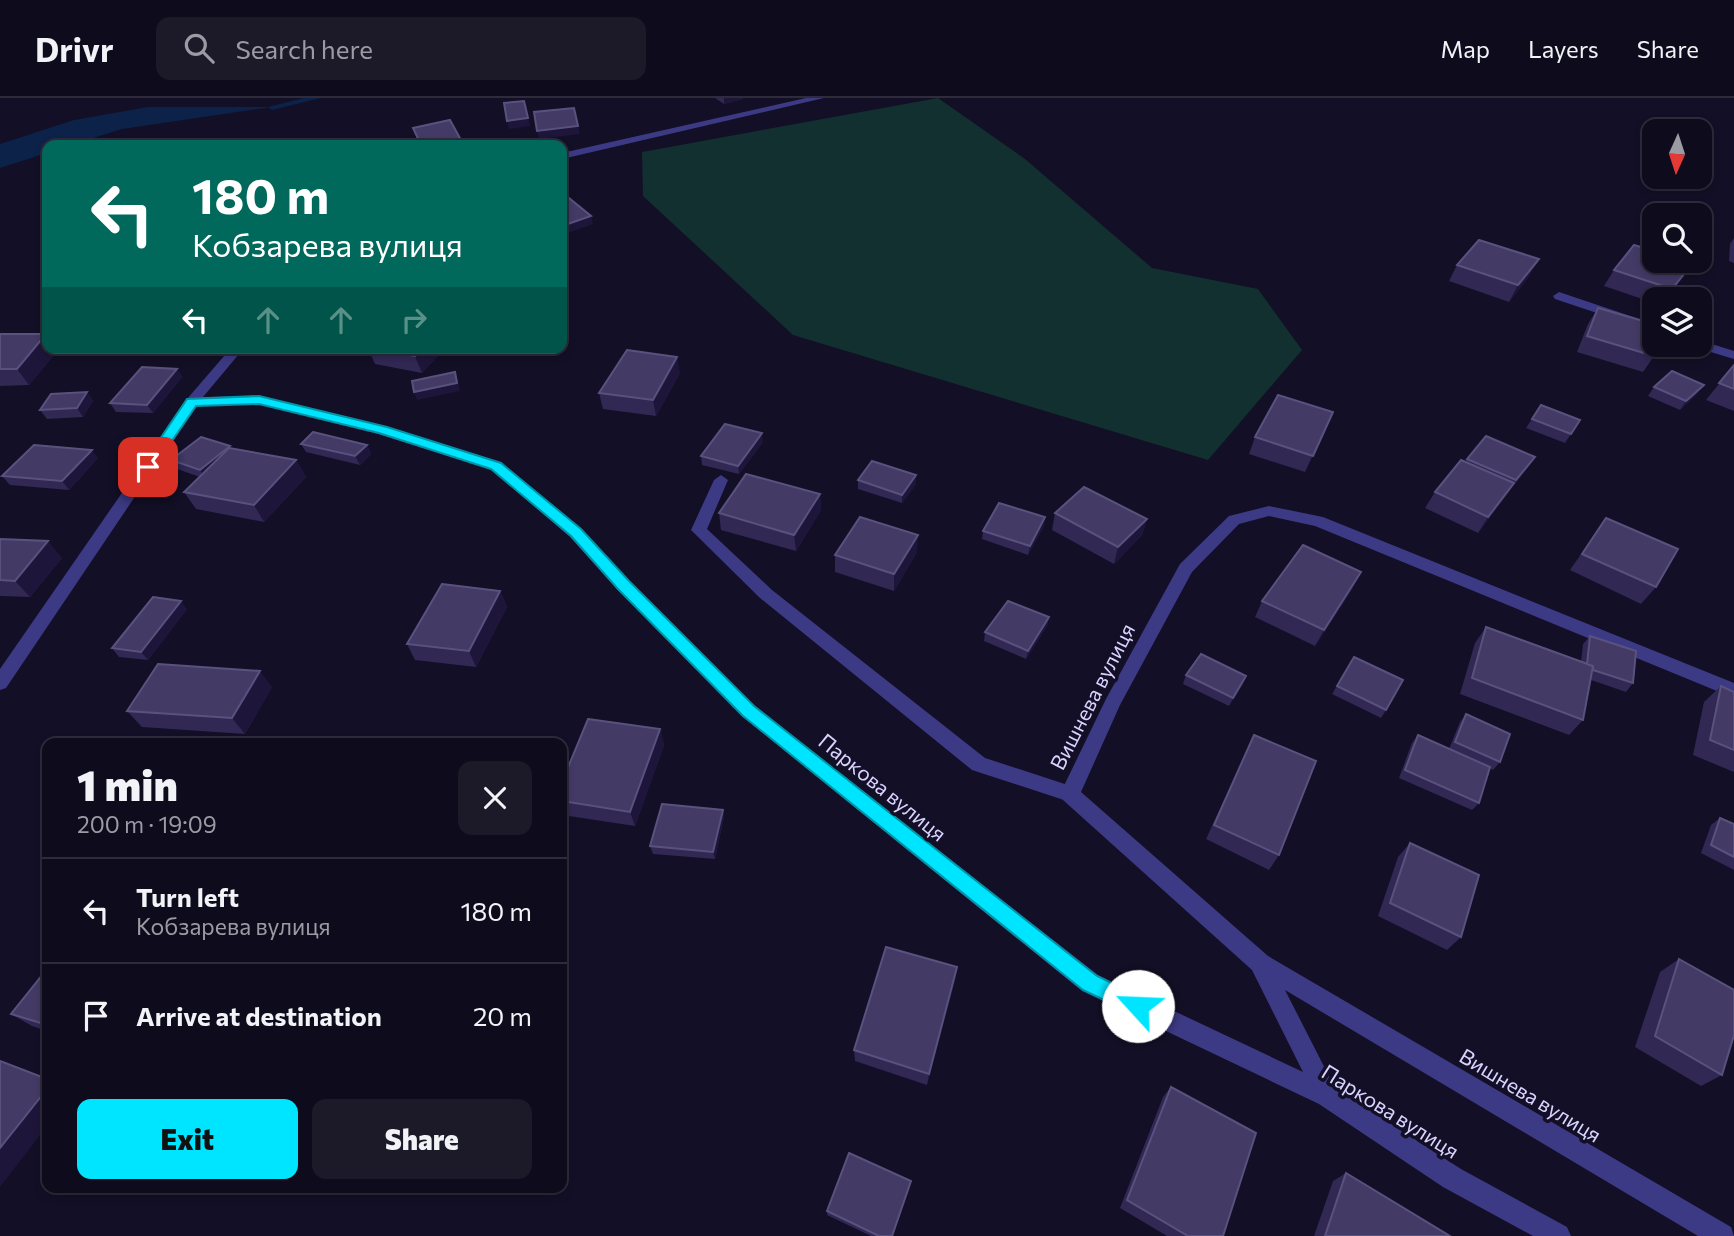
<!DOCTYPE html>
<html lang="en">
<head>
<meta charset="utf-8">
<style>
  body { margin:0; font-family:Commissioner,sans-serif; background:#1c1929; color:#f1f3f6; height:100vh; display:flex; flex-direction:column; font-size:26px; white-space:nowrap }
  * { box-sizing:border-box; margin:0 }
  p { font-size:23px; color:#9b9ba3 }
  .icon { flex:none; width:38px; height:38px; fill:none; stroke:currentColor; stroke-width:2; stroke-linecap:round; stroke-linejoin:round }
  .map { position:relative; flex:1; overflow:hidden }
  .side { position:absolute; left:42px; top:640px; width:525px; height:455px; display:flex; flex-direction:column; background:#0e0b1c; border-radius:14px; box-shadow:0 4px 10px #0003,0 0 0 2px #2e2b3b }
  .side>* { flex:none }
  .guide { position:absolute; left:42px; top:42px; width:525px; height:214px; border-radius:14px; box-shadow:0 4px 10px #0003,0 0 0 2px #2e2b3b; background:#00695c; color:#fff; overflow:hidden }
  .needle { width:46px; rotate:183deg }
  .controls { position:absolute; left:1642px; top:21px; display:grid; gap:14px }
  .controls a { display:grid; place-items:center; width:70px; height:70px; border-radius:14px; background:#0e0b1c; box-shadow:0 4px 10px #0003,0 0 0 2px #2e2b3b; font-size:35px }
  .pin { position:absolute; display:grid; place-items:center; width:60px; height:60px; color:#fff; margin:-30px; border-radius:14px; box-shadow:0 4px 10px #0006 }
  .me { position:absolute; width:77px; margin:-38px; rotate:295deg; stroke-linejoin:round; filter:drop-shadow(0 0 5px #0008) }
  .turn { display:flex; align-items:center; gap:24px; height:147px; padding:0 35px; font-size:32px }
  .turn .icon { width:91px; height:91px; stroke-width:2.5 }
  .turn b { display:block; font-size:49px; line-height:60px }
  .lanes { display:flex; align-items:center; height:66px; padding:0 35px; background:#0003; justify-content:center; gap:35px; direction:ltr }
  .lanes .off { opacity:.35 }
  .round { display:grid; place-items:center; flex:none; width:74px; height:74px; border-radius:14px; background:#1c1929 }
  .head { display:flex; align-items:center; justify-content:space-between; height:119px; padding:0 35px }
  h1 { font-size:42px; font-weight:800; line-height:52px }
  .cta { display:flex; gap:14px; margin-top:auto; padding:14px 35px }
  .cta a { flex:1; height:80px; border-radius:14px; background:#00e5ff; color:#111; font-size:28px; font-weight:800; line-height:80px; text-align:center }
  .cta a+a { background:#1c1929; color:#f1f3f6 }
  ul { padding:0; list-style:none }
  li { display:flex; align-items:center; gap:21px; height:105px; padding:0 35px; border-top:2px solid #2e2b3b }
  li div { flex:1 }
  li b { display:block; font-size:26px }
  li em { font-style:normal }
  header { display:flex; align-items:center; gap:42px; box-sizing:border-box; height:98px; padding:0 35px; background:#0e0b1c; border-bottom:2px solid #2e2b3b }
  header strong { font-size:33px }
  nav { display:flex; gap:38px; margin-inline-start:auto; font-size:24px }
  .search { width:490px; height:63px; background:#1c1929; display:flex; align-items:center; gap:18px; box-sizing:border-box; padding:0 24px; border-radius:14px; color:#9b9ba3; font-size:26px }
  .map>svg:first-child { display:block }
</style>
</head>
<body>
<header>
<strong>Drivr</strong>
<div class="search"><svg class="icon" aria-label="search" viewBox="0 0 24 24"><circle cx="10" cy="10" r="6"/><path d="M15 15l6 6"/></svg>Search here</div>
<nav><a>Map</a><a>Layers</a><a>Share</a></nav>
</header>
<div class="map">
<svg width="1734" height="1138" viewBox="0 0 1734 1138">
  <rect width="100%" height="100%" fill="#130f26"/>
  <path fill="#12302f" d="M938,0L1025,61L1152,170L1258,191L1302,252L1208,362L793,237L643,98L642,54Z"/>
  <path fill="#0c2248" d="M148,9H272L122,31L71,47H47V55L0,70V46L74,22Z"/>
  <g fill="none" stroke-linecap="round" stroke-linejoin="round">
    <path fill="#0c2248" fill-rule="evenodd" d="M304,0H321L272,12L268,9Z"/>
    <path fill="#3d3a85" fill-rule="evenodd" d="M721,377L728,382L707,431L772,492L985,660L1077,690L1080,696L1077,702L1070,704L972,672L760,500L691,432L714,382Z"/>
    <g fill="#3d3a85" fill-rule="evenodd">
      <path d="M806,0H824L562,61V55Z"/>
      <path d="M1559,194L1654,226V234L1555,201L1553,198Z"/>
      <path d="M1699,242L1734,253V261L1694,249L1693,247H1699Z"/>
      <path d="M231,250H244L203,299L259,298L387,329L501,365L582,431L629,483L754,608L1098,877L1303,974L1252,872L1063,702L1060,696L1106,601L1180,466L1229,418L1269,408L1323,419L1734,585V600L1315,428L1269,418L1239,426L1192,474L1120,607L1081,694L1268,858L1731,1129L1734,1138H1698L1285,892L1335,990L1461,1071L1567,1129L1571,1138H1533L1443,1089L1319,1006L1082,893L742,618L617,491L570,439L491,371L378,336L259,306L196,308L6,590L0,592V571L187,301Z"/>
    </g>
  </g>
  <g fill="#312854">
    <path d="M715,0H743V1L724,6Z"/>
    <path d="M1734,140V165L1729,163L1730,146Z"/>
    <path d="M1692,166L1666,201H1654V205L1604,188L1614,172Z"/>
    <path d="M1457,167L1530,177L1509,204L1449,183Z"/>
    <path d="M1598,210L1654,258L1643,274L1577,254L1588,226Z"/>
    <path d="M0,236H46L47,237V250H56L58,252L29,287L0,288Z"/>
    <path d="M368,250H445L422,275L375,266Z"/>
    <path d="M1734,267V313L1706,302Z"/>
    <path d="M177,271L182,279L153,315L116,314L110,305Z"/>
    <path d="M680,275L656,318L603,311L599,295Z"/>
    <path d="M1654,289L1697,296L1680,312L1648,298Z"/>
    <path d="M87,294L93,303L83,319L47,321L40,312Z"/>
    <path d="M1541,307L1580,322L1565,345L1526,330Z"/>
    <path d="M1333,314L1305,374L1249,356L1255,339Z"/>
    <path d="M763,344L739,376L702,367L701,358Z"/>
    <path d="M301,346L367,347L371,356L360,367L306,354Z"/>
    <path d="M231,351L296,362L306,379L264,424L196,411L184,394L200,379L177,371L171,362Z"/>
    <path d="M1535,359L1478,435L1425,410L1435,394L1465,364L1467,361Z"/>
    <path d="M98,360L69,392L10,387L2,378Z"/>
    <path d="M858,382L916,386L902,405L858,391Z"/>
    <path d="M820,396L821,412L796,453L721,432L719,415Z"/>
    <path d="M1055,415L1147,421L1142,437L1114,466L1052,432Z"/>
    <path d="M1606,420L1656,489L1641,506L1570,472Z"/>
    <path d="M1044,428L1028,457L982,441L983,433Z"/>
    <path d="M0,441L62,460L30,499L0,498Z"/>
    <path d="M917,454L894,493L835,474V457Z"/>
    <path d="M1353,490L1315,548L1255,519L1262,503Z"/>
    <path d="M500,493L507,509L476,569L415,562L407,546Z"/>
    <path d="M187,511L148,562L119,559L112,550Z"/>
    <path d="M1049,519L1047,528L1026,561L984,543L985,534Z"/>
    <path d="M1486,529L1581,564L1583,546L1590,538L1633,585L1626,594L1591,582L1583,622L1569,637L1460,596L1475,545Z"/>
    <path d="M1354,559L1386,612L1381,620L1332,596Z"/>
    <path d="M1186,577L1243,586L1229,608L1183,586Z"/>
    <path d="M1721,588L1734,594V674L1693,657L1704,604Z"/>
    <path d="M272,589L245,636L142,629L127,613Z"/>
    <path d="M1466,616L1500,664L1493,672L1489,670L1479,705L1472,712L1399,680L1412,645L1418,637L1449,651L1460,624Z"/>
    <path d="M660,631L664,647L635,728L562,717V684Z"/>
    <path d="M1254,637L1279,757L1269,772L1206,741Z"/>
    <path d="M723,712L724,719L715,761L653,756L650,748Z"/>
    <path d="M1720,720L1734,726V772L1701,755L1711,727Z"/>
    <path d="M1410,745L1461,839L1447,852L1378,818L1398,759Z"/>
    <path d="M1679,861L1722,977L1701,988L1635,949L1660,874Z"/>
    <path d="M957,869L955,882L927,987L855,963L854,952Z"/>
    <path d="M47,871V933L32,928L11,916Z"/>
    <path d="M1171,989L1223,1138H1167L1120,1110L1163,999Z"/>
    <path d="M1346,1075L1450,1138H1314L1333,1083Z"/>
    <path d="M911,1083L893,1138H871L827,1117V1113Z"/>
  </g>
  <g fill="#1d163a">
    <path d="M724,0H743V1L724,6Z"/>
    <path d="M528,20L530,28L509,31L507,23Z"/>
    <path d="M578,28L580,36L539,41L537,33Z"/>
    <path d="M461,42L462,47H434Z"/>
    <path d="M591,118L593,126L562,137V128Z"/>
    <path d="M1539,161L1530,177L1509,204L1518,187Z"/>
    <path d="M1692,166L1681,182L1666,201L1672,191Z"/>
    <path d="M46,236L47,237V250H56L58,252L29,287L17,271Z"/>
    <path d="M423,250H445L422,275L415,258Z"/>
    <path d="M677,259L680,275L656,318L653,302Z"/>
    <path d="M177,271L182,279L153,315L147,307Z"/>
    <path d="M455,274L458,283L460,293L417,302L414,294Z"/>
    <path d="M1704,287L1697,296L1680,312L1686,303Z"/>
    <path d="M87,294L93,303L83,319L77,310Z"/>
    <path d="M762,335L763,344L739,376L738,368Z"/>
    <path d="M367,347L371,356L360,367L355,358Z"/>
    <path d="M230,348L235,357L205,381L200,372Z"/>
    <path d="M92,352L98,360L69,392L62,383Z"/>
    <path d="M296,362L306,379L264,424L254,407Z"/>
    <path d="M916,377V386L902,405V397Z"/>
    <path d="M1514,385L1503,402L1478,435L1488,419Z"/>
    <path d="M820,396L821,412L796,453L794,437Z"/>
    <path d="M1045,419L1044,428L1028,457L1030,448Z"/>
    <path d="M1147,421L1142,437L1114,466L1118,449Z"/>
    <path d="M918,437L917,454L894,493V476Z"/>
    <path d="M48,443L62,460L30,499L15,483Z"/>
    <path d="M1361,474L1353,490L1315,548L1324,532Z"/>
    <path d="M500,493L507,509L476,569L469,553Z"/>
    <path d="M181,503L187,511L148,562L141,554Z"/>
    <path d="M1049,519L1047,528L1026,561L1028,553Z"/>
    <path d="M260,573L272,589L245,636L232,620Z"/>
    <path d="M1246,578L1243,586L1229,608L1233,600Z"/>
    <path d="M660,631L664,647L635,728L630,714Z"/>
    <path d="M723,712L724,719L715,761L713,754Z"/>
    <path d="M957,869L955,882L927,987L929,976Z"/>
    <path d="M47,991V1028L0,1089V1050Z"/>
    <path d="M911,1083L893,1138H892Z"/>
  </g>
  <g fill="#433a66" stroke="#5a527e" stroke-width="2">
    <path d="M524,3L528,20L507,23L504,5Z"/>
    <path d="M574,10L578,28L537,33L534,14Z"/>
    <path d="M450,22L461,42L434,47H421L413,30Z"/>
    <path d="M569,100L591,118L562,128V103Z"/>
    <path d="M1479,142L1539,161L1518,187L1457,167Z"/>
    <path d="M1634,147L1654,153V163H1682L1692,166L1672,191L1614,172Z"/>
    <path d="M1598,210L1654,226V247H1658L1654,258L1587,238Z"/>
    <path d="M0,236H46L17,271H0Z"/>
    <path d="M371,250H423L415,258Z"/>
    <path d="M627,252L677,259L653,302L599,295Z"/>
    <path d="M1734,267V291L1719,285Z"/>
    <path d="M142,269L177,271L147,307L110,305Z"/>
    <path d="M1672,273L1704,287L1686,303L1654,289Z"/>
    <path d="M455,274L457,285L414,294L412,283Z"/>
    <path d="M87,294L77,310L40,312L51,296Z"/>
    <path d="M1278,297L1333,314L1313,358L1255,339Z"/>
    <path d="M1541,307L1580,322L1571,336L1532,321Z"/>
    <path d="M725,326L762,335L738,368L701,358Z"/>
    <path d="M313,334L367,347L355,358L301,346Z"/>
    <path d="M1486,338L1535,359L1516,382L1467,361Z"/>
    <path d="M201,339L230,348L200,372L171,362Z"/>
    <path d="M34,347L92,352L62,383L2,378Z"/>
    <path d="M229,350L296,362L254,407L184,394Z"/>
    <path d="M1461,362L1514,385L1488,419L1435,394Z"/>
    <path d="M872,363L916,377L902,397L858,382Z"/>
    <path d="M746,376L820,396L794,437L719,415Z"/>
    <path d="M1084,389L1147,421L1118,449L1055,415Z"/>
    <path d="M999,405L1045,419L1030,448L983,433Z"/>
    <path d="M860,419L918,437L894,476L835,457Z"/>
    <path d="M1606,420L1678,451L1656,489L1582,456Z"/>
    <path d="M0,441L48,443L15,483L0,482Z"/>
    <path d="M1303,447L1361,474L1324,532L1262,503Z"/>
    <path d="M442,486L500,493L469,553L407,546Z"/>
    <path d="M153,499L181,503L141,554L112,550Z"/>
    <path d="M1008,503L1049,519L1028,553L985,534Z"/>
    <path d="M1486,529L1593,568L1583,622L1472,580Z"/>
    <path d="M1590,538L1636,553L1633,585L1593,572V568L1587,566Z"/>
    <path d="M1201,556L1246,578L1233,600L1186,577Z"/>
    <path d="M1354,559L1403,582L1386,612L1337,588Z"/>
    <path d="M158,566L260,573L232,620L127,613Z"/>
    <path d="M1721,588L1734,594V652L1710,642Z"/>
    <path d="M1466,616L1510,636L1500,664L1455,644Z"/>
    <path d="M588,621L660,631L630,714L562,703V684Z"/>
    <path d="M1254,637L1316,663L1279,757L1214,727Z"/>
    <path d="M1418,637L1490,669L1479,705L1405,672Z"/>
    <path d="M662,706L723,712L713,754L650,748Z"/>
    <path d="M1720,720L1734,726V759L1711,747Z"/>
    <path d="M1410,745L1479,777L1461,839L1390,805Z"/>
    <path d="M886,849L957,869L929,976L854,952Z"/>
    <path d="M1679,861L1734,892V937L1722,977L1655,938Z"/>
    <path d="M47,871V927L11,916Z"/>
    <path d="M0,963L47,981V991L0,1050Z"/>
    <path d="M1171,989L1256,1035L1223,1138H1188L1127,1102Z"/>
    <path d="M849,1055L911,1083L892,1138H879L827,1113Z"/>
    <path d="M1346,1075L1450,1138H1325Z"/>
  </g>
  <path fill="#00e5ff" stroke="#0095a6" stroke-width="2" d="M259,298L387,329L501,365L581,431L629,483L754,608L1097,878L1145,901L1148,908L1145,915L1138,918L1083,892L743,618L618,491L571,438L491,371L379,335L259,306L196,308L152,372H143L141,369L187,301Z"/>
  <g text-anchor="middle" stroke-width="7" stroke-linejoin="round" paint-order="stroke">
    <g font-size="21" fill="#d9d4ff" stroke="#130f26">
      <text transform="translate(1093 599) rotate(-63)" y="7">Вишнева вулиця</text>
      <text transform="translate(882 690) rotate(39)" y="7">Паркова вулиця</text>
      <text transform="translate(1530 998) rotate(31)" y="7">Вишнева вулиця</text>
      <text transform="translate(1390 1014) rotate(32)" y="7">Паркова вулиця</text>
    </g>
  </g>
</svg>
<div class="controls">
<a><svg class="needle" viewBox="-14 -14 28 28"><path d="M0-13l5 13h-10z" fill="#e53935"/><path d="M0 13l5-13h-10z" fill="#9b9ba3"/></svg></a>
<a><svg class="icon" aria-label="search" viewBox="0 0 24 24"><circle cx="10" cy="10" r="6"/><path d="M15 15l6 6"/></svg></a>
<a><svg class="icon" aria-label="layers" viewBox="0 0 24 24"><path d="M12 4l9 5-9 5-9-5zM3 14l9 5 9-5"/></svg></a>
</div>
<div class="pin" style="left:148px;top:369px;background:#d93025"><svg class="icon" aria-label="arrive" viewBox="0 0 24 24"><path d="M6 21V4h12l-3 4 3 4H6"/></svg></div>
<svg class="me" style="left:1138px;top:908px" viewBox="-20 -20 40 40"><circle r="19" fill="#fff"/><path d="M0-13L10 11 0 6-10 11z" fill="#00e5ff"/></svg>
<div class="guide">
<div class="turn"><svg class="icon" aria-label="left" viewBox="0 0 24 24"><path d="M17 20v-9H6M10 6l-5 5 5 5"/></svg><div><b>180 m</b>Кобзарева вулиця</div></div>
<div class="lanes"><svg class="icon" aria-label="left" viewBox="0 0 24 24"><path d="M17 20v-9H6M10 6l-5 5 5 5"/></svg><svg class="icon off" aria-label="ahead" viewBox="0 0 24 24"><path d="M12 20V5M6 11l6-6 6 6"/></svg><svg class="icon off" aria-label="ahead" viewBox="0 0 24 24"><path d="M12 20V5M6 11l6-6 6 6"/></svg><svg class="icon off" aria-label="right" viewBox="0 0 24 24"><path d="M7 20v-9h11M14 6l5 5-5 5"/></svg></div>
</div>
<section class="side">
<div class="head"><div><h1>1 min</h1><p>200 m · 19:09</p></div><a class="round"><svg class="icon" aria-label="close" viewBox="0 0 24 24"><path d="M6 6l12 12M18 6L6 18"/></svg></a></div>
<ul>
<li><svg class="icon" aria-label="left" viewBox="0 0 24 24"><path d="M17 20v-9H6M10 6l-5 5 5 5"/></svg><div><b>Turn left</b><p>Кобзарева вулиця</p></div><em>180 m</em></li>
<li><svg class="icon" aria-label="arrive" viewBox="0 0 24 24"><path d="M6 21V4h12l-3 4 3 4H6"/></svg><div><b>Arrive at destination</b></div><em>20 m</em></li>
</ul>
<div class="cta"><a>Exit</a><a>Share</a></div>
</section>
</div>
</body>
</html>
